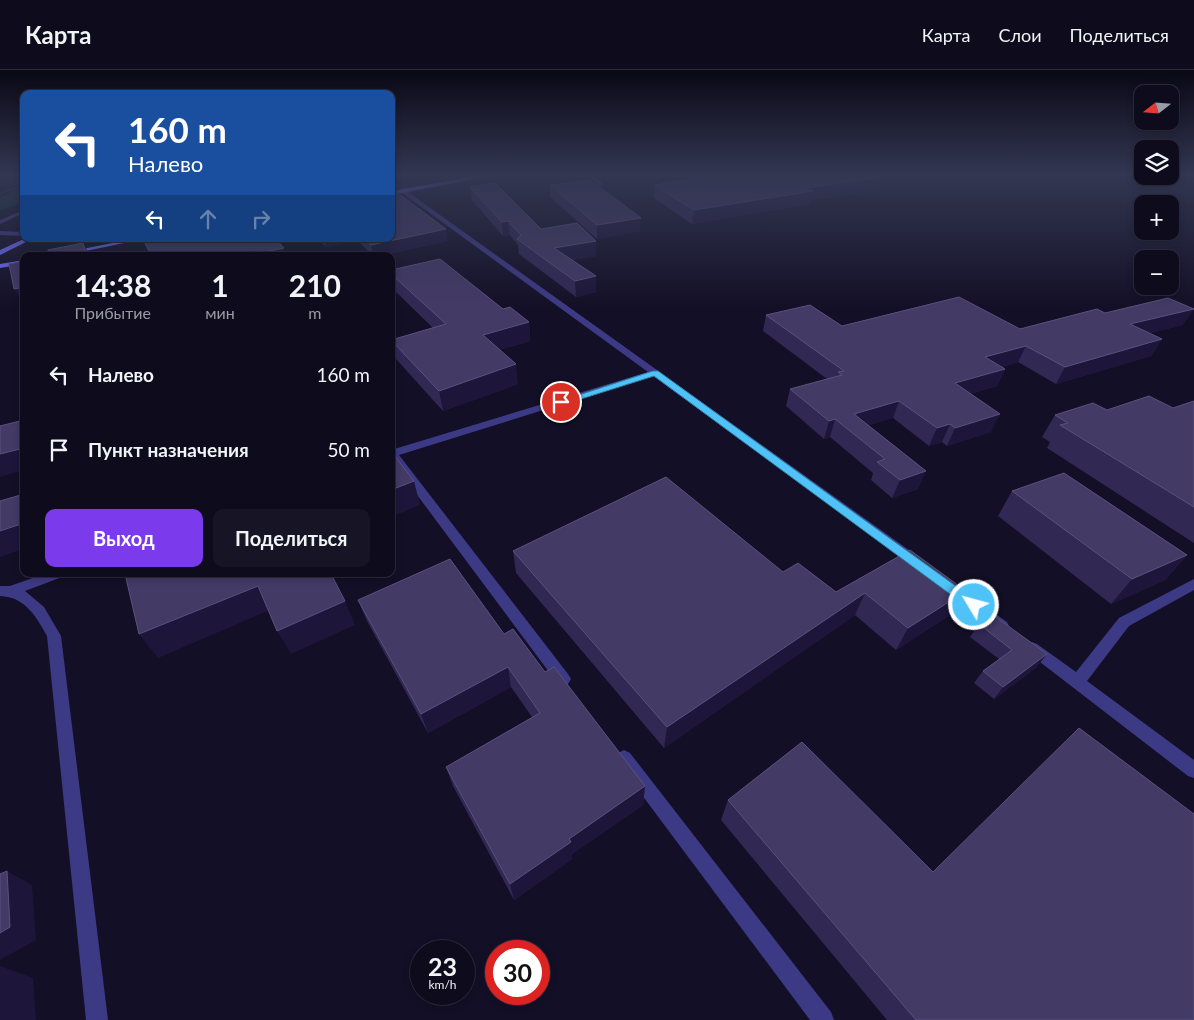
<!DOCTYPE html>
<html lang="ru">
<head>
<meta charset="utf-8">
<style>
  body { margin:0; font-family:Lato,sans-serif; background:#171425; color:#f1f3f6; height:100vh; display:flex; flex-direction:column; font-size:19px; white-space:nowrap }
  * { box-sizing:border-box; margin:0 }
  p { font-size:16px; color:#9b9ba3 }
  .icon { flex:none; width:28px; height:28px; fill:none; stroke:currentColor; stroke-width:2; stroke-linecap:round; stroke-linejoin:round }
  .map { position:relative; flex:1; overflow:hidden }
  .panel { position:absolute; left:20px; top:182px; width:375px; height:325px; display:flex; flex-direction:column; background:#0e0b1c; border-radius:10px; box-shadow:0 2px 8px #0003,0 0 0 1px #2e2b3b }
  .panel>* { flex:none }
  .hud { position:absolute; left:20px; top:20px; width:375px; height:152px; border-radius:10px; box-shadow:0 2px 8px #0003,0 0 0 1px #2e2b3b; background:#1a4fa0; color:#fff; overflow:hidden }
  .needle { width:32px; rotate:253deg }
  .controls { position:absolute; left:1134px; top:15px; display:grid; gap:10px }
  .controls a { display:grid; place-items:center; width:45px; height:45px; border-radius:10px; background:#0e0b1c; box-shadow:0 2px 8px #0003,0 0 0 1px #2e2b3b; font-size:25px }
  .speed { position:absolute; left:410px; top:870px; display:flex; gap:10px; font-size:25px; font-weight:700; text-align:center }
  .speed>* { display:grid; place-content:center; width:65px; height:65px; border-radius:50%; background:#0e0b1c; box-shadow:0 2px 8px #0003,0 0 0 1px #2e2b3b; line-height:1 }
  .speed small { font-size:12px; font-weight:400 }
  .speed .limit { border:8px solid #d22; background:#fff; color:#111 }
  .pin { position:absolute; display:grid; place-items:center; width:42px; height:42px; color:#fff; margin:-21px; border:2px solid #fff; border-radius:50%; box-shadow:0 1px 5px #0007 }
  .me { position:absolute; width:55px; margin:-28px; rotate:307deg; stroke-linejoin:round; filter:drop-shadow(0 0 4px #0008) }
  .turn { display:flex; align-items:center; gap:18px; height:105px; padding:0 25px; font-size:22px }
  .turn .icon { width:65px; height:65px; stroke-width:2.5 }
  .turn b { display:block; font-size:35px; line-height:42px }
  .lanes { display:flex; align-items:center; height:48px; padding:0 25px; background:#0003; justify-content:center; gap:25px; direction:ltr }
  .lanes .off { opacity:.35 }
  .eta { display:flex; justify-content:space-evenly; align-items:center; height:85px; text-align:center }
  .eta b { font-size:30px; font-weight:700; line-height:35px }
  .action { display:flex; gap:10px; margin-top:auto; padding:10px 25px }
  .action a { flex:1; height:58px; border-radius:10px; background:#7c3aed; color:#fff; font-size:20px; font-weight:700; line-height:58px; text-align:center }
  .action a+a { background:#171425; color:#f1f3f6 }
  ul { padding:0; list-style:none }
  li { display:flex; align-items:center; gap:15px; height:75px; padding:0 25px }
  li div { flex:1 }
  li b { display:block; font-size:19px }
  li em { font-style:normal }
  header { display:flex; align-items:center; gap:30px; box-sizing:border-box; height:70px; padding:0 25px; background:#0e0b1c; border-bottom:1px solid #2e2b3b }
  header strong { font-size:24px }
  nav { display:flex; gap:28px; margin-inline-start:auto; font-size:18px }
  .map>svg:first-child { display:block }
</style>
</head>
<body>
<header>
<strong>Карта</strong>
<nav><a>Карта</a><a>Слои</a><a>Поделиться</a></nav>
</header>
<div class="map">
<svg width="1194" height="950" viewBox="0 0 1194 950">
  <rect width="100%" height="100%" fill="#130f26"/>
  <path fill="#12302f" d="M24,117V131L0,141V127Z"/>
  <g fill="none" stroke-linecap="round" stroke-linejoin="round">
    <path stroke="#2fb8b0" stroke-width="1" stroke-dasharray="1 2" stroke-linecap="butt" d="M0,124L24,114"/>
    <g fill="#3d3a85" fill-rule="evenodd">
      <path d="M592,105L603,113V115H599L587,105Z"/>
      <path d="M24,140V143L0,154V150Z"/>
      <path d="M0,161L24,162V166L0,165Z"/>
    </g>
    <g fill="#3d3a85" fill-rule="evenodd">
      <path d="M401,120H405L923,490L924,493L923,496H913L653,306L399,385L568,604L571,609L568,614L563,615L558,614L391,390V380L648,302L401,122Z"/>
      <path d="M44,504H64L62,507L25,521L44,537L61,566L108,950H86L47,566C36,546 25,527 0,526V516H10Z"/>
      <path d="M1194,509V520L1129,556L1087,611L1194,690V708L1188,706L1027,582L1025,578L1027,574L1032,572L1037,574L1076,602L1119,548Z"/>
      <path d="M950,512L1007,552L1009,556L1007,560L1002,562L997,560L945,521L943,517L945,513Z"/>
      <path d="M624,680L630,683L831,942L834,950H810L618,693L616,688L618,683Z"/>
    </g>
    <g fill="#6f6bff" fill-rule="evenodd">
      <path d="M482,105H496L391,125V121Z"/>
      <path d="M24,169H32L0,185V180Z"/>
      <path d="M132,169H144L61,186H48Z"/>
      <path d="M24,190V194L0,198V194Z"/>
    </g>
  </g>
  <g fill="#312854">
    <path d="M685,105H877L880,107L877,120L811,130L810,134L692,154L654,128V115L687,110L684,108Z"/>
    <path d="M550,115L640,161L597,169L550,127Z"/>
    <path d="M470,117L541,159L596,171V186L572,190L596,206V222L576,227L519,184L518,175L510,165L503,166L472,130Z"/>
    <path d="M142,169H276L149,183Z"/>
    <path d="M319,169H391L448,171L379,186H373L357,170L326,177Z"/>
    <path d="M391,200L503,239L529,252L530,271L499,280L518,314L443,341L396,289L391,270L433,258L392,218L391,214Z"/>
    <path d="M1105,243L1183,255L1149,263L1162,269L1151,286L1056,314L1018,292L1002,297L1005,299L997,316L970,324L991,362L947,376L942,372L929,376L893,348L868,355L918,419L892,428L871,410L873,403L830,367L824,369L786,336L790,319L827,309L763,261L766,245L842,256L1020,259Z"/>
    <path d="M1194,331V473L1047,378L1050,372L1042,367L1055,345L1107,340L1173,338Z"/>
    <path d="M1012,421L1187,485L1165,510L1111,534L998,446Z"/>
    <path d="M910,480L953,543L896,580L855,545L664,678L516,503L513,481L783,502L836,522Z"/>
    <path d="M358,530L504,564L545,602L645,716L643,735L572,784V789L514,830L453,716L446,697L532,647L511,617L428,663L367,551Z"/>
    <path d="M979,554L1037,597L994,629L974,613L983,601L999,589L970,567Z"/>
    <path d="M728,730L933,802L1194,950H887L721,750Z"/>
  </g>
  <g fill="#1d163a">
    <path d="M880,107L877,120L811,130L810,134L692,154L694,140L807,118Z"/>
    <path d="M641,148L640,161L597,169V155Z"/>
    <path d="M508,151L510,165L503,166L502,152Z"/>
    <path d="M446,159L448,171L379,186H374L371,175Z"/>
    <path d="M324,169H357V170L326,177Z"/>
    <path d="M596,171V186L555,193L554,178Z"/>
    <path d="M83,173L90,186H87Z"/>
    <path d="M284,178L286,186H246Z"/>
    <path d="M596,206V222L576,227L575,211Z"/>
    <path d="M24,217V229H21L14,219Z"/>
    <path d="M1194,239L1183,255L1120,271L1130,254Z"/>
    <path d="M529,252L530,271L485,284L483,265Z"/>
    <path d="M1162,269L1151,286L1056,314L1065,297Z"/>
    <path d="M1026,276L1018,292L977,304L985,287Z"/>
    <path d="M516,294L518,314L443,341L439,321Z"/>
    <path d="M1005,299L997,316L948,330L955,313Z"/>
    <path d="M899,331L893,348L850,361L854,344Z"/>
    <path d="M1000,344L991,362L947,376L955,358Z"/>
    <path d="M835,349L830,367L824,369L829,351Z"/>
    <path d="M950,354L942,372L929,376L937,358Z"/>
    <path d="M24,378V400L0,407V384Z"/>
    <path d="M926,401L918,419L892,428L900,410Z"/>
    <path d="M414,411L420,435L391,447V420Z"/>
    <path d="M24,453V479L0,487V461Z"/>
    <path d="M1187,485L1165,510L1111,534L1132,509Z"/>
    <path d="M258,516L272,539L158,588L139,564Z"/>
    <path d="M966,521L953,543L896,580L908,558Z"/>
    <path d="M865,523L855,545L664,678L667,657Z"/>
    <path d="M345,531L355,555L291,584L277,561Z"/>
    <path d="M1047,584L1037,597L994,629L1003,617Z"/>
    <path d="M508,597L511,617L428,663L421,644Z"/>
    <path d="M645,716L643,735L572,784V789L514,830L510,814L569,769Z"/>
    <path d="M7,801L32,815L36,870L0,890V863Z"/>
    <path d="M0,896L33,908L36,950H0Z"/>
  </g>
  <g fill="#433a66" stroke="#5a527e">
    <path d="M703,105H877L880,107L807,118L813,121L694,140L654,115L706,107Z"/>
    <path d="M590,110L641,148L597,155L550,115Z"/>
    <path d="M495,113L541,159L577,153L596,171L554,178L596,206L575,211L517,169L521,165L508,151L502,152L470,117Z"/>
    <path d="M391,121H395L446,159L371,175L365,169H391Z"/>
    <path d="M143,169H276L284,178L246,186H146L144,183L150,182Z"/>
    <path d="M83,173L87,186H49L48,180Z"/>
    <path d="M440,189L503,239L510,237L529,252L483,265L516,294L439,321L391,270L446,254L391,204V200Z"/>
    <path d="M24,191V217L14,219L9,194Z"/>
    <path d="M959,227L1020,259L1097,239L1105,243L1168,228L1194,239L1130,254L1162,269L1065,297L1026,276L985,287L1005,299L955,313L1000,344L955,358L950,354L937,358L899,331L854,344L926,401L900,410L877,392L885,389L835,349L829,351L790,319L842,305L838,302L844,301L766,245L810,235L842,256Z"/>
    <path d="M1149,326L1173,338L1194,331V437L1060,355L1068,353L1055,345L1093,333L1107,340Z"/>
    <path d="M24,350V378L0,384V356Z"/>
    <path d="M394,385L414,411L391,420V386Z"/>
    <path d="M1064,403L1187,485L1132,509L1012,421Z"/>
    <path d="M666,407L783,502L798,493L836,522L910,480L966,521L908,558L865,523L667,657L513,481Z"/>
    <path d="M24,424V453L0,461V431Z"/>
    <path d="M450,489L504,564L513,559L545,602L554,597L645,716L569,769L571,772L510,814L446,697L540,643L508,597L421,644L358,530Z"/>
    <path d="M125,504H331L345,531L277,561L258,516L139,564Z"/>
    <path d="M993,545L1047,584L1003,617L983,601L1012,580L979,554Z"/>
    <path d="M1079,658L1194,744V950H916L728,730L802,672L933,802Z"/>
    <path d="M7,801L10,857L0,863V804Z"/>
  </g>
  <linearGradient id="sky" x2="0" y2="1"><stop stop-color="#0a0815"/><stop offset="0.44" stop-color="#333752"/><stop offset="1" stop-color="#333752" stop-opacity="0"/></linearGradient>
  <rect width="1194" height="238" fill="url(#sky)"/>
  <path fill="#4fc3f7" stroke="#337fa1" d="M653,301H658L978,532L980,535L978,538H969L654,306L565,334L557,332Z"/>
</svg>
<div class="controls">
<a><svg class="needle" viewBox="-14 -14 28 28"><path d="M0-13l5 13h-10z" fill="#e53935"/><path d="M0 13l5-13h-10z" fill="#9b9ba3"/></svg></a>
<a><svg class="icon" aria-label="layers" viewBox="0 0 24 24"><path d="M12 4l9 5-9 5-9-5zM3 14l9 5 9-5"/></svg></a>
<a>+</a>
<a>−</a>
</div>
<div class="speed"><div>23<small>km/h</small></div><div class="limit">30</div></div>
<div class="pin" style="left:561px;top:332px;background:#d93025"><svg class="icon" aria-label="arrive" viewBox="0 0 24 24"><path d="M6 21V4h12l-3 4 3 4H6"/></svg></div>
<svg class="me" style="left:974px;top:535px" viewBox="-20 -20 40 40"><circle r="17" fill="#4fc3f7" stroke="#fff" stroke-width="3"/><path d="M0-11L8 9 0 5-8 9z" fill="#fff"/></svg>
<div class="hud">
<div class="turn"><svg class="icon" aria-label="left" viewBox="0 0 24 24"><path d="M17 20v-9H6M10 6l-5 5 5 5"/></svg><div><b>160 m</b>Налево</div></div>
<div class="lanes"><svg class="icon" aria-label="left" viewBox="0 0 24 24"><path d="M17 20v-9H6M10 6l-5 5 5 5"/></svg><svg class="icon off" aria-label="ahead" viewBox="0 0 24 24"><path d="M12 20V5M6 11l6-6 6 6"/></svg><svg class="icon off" aria-label="right" viewBox="0 0 24 24"><path d="M7 20v-9h11M14 6l5 5-5 5"/></svg></div>
</div>
<section class="panel">
<div class="eta">
<div><b>14:38</b><p>Прибытие</p></div>
<div><b>1</b><p>мин</p></div>
<div><b>210</b><p>m</p></div>
</div>
<ul>
<li><svg class="icon" aria-label="left" viewBox="0 0 24 24"><path d="M17 20v-9H6M10 6l-5 5 5 5"/></svg><div><b>Налево</b></div><em>160 m</em></li>
<li><svg class="icon" aria-label="arrive" viewBox="0 0 24 24"><path d="M6 21V4h12l-3 4 3 4H6"/></svg><div><b>Пункт назначения</b></div><em>50 m</em></li>
</ul>
<div class="action"><a>Выход</a><a>Поделиться</a></div>
</section>
</div>
</body>
</html>
